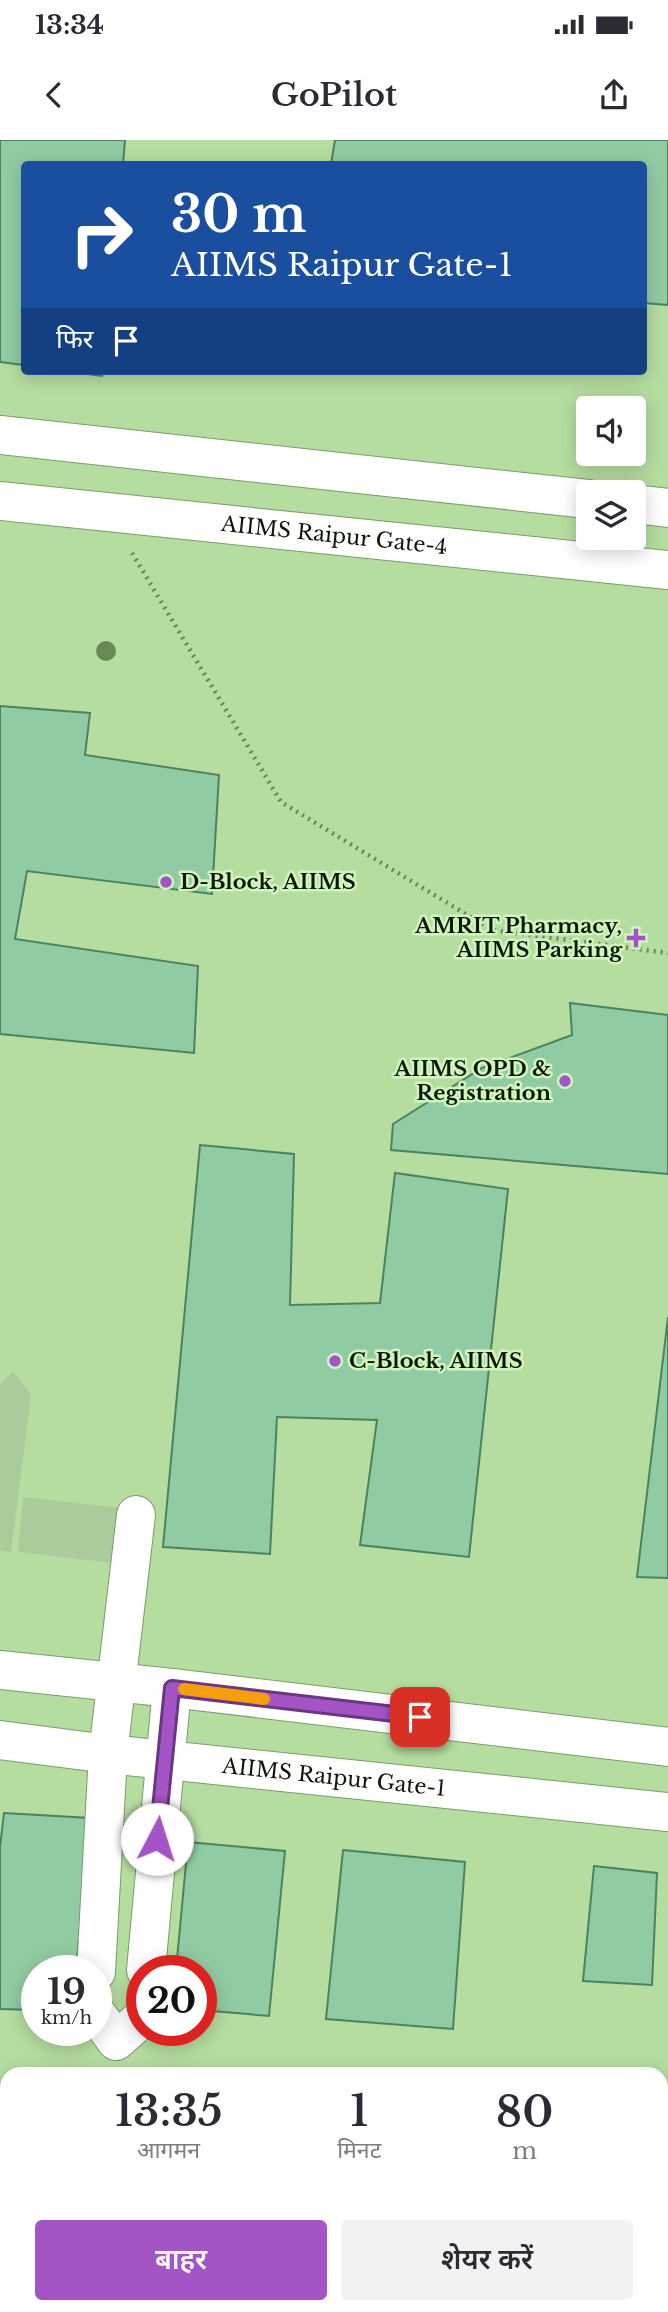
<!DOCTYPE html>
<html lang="hi">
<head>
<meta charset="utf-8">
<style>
  body { margin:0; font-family:"Libre Baskerville","Noto Sans Devanagari",serif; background:#f2f2f3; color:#2b2b33; height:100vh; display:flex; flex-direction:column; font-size:26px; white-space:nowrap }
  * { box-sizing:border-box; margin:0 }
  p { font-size:23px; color:#7c7c81 }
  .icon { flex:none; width:38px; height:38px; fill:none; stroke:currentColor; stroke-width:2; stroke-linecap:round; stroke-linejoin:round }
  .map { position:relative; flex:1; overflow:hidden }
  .details { position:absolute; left:0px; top:1927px; width:668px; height:247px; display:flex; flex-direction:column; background:#fff; border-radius:21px 21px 0 0; box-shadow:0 4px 18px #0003 }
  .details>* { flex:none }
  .guide { position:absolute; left:21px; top:21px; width:626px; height:214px; border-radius:7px; box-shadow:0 4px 18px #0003; background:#1a4fa0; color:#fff; overflow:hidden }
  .fabs { position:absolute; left:576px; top:256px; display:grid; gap:14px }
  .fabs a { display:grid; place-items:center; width:70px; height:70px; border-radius:7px; background:#fff; box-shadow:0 4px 18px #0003; font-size:35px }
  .speed { position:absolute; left:21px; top:1815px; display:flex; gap:14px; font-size:35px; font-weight:700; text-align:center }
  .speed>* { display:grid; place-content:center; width:91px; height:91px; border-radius:50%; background:#fff; box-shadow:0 4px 18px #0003; line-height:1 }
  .speed small { font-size:18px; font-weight:400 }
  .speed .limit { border:10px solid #d22; background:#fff; color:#111 }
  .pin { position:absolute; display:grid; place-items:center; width:60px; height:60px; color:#fff; margin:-30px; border-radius:14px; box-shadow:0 4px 10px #0006 }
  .me { position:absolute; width:77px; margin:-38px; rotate:5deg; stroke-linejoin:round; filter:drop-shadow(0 0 5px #0008) }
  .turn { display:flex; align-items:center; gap:24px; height:147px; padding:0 35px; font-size:32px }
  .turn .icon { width:91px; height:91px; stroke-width:2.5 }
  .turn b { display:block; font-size:49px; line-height:60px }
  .then { display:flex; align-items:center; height:66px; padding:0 35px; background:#0003; gap:14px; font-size:26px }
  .eta { display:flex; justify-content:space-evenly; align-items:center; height:119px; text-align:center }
  .eta b { font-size:42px; font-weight:600; line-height:49px }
  .cta { display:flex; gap:14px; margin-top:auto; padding:14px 35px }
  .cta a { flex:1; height:80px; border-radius:7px; background:#a455c5; color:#fff; font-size:28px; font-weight:600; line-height:80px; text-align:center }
  .cta a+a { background:#f2f2f3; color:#2b2b33 }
  .status { display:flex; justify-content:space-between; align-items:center; height:49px; padding:0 35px; background:#fff; direction:ltr }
  .status svg { height:19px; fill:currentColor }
  header { display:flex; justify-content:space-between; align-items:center; height:91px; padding:0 35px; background:#fff; font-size:32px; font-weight:600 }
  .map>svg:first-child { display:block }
</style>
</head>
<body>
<div class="status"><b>13:34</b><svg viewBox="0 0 49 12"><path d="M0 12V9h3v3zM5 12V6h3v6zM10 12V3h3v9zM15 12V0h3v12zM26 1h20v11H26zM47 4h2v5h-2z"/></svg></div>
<header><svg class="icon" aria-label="back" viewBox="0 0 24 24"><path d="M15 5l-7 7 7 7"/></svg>GoPilot<svg class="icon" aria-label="share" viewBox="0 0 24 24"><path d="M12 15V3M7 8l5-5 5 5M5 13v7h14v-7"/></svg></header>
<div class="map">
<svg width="668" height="2172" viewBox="0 0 668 2172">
  <rect width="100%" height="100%" fill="#c4e8b1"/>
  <path fill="#b6dda0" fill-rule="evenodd" d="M0,0H668V1956L662,1955V1934H7V1945L0,1946ZM24,24H644V231H24ZM588,268H634V313H588ZM588,352H634V397H588ZM37,1830H96V1890H37ZM142,1830H201V1890H142Z"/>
  <g fill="#abcb9b">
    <path d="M13,1231L31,1255L11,1412L0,1411V1245Z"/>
    <path d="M23,1357L128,1369L123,1424L18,1412Z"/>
  </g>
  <g fill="#91cba4" stroke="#4b8360" stroke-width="2">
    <path d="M0,0H125L123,24H24V225L0,222Z"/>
    <path d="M335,0H668V165L644,163V24H331Z"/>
    <path d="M64,231H103L102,236Z"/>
    <path d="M0,566L90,573L85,615L219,635L212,754L27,731L15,799L198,826L194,913L0,894Z"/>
    <path d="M570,863L668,875V1034L391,1010L393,984L482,928L572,895Z"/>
    <path d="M200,1005L294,1014L290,1165L380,1163L395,1033L508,1049L469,1417L360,1405L377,1280L277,1277L270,1414L163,1407Z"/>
    <path d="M668,1177V1438L637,1437Z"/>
    <path d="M4,1673L90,1678L76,1830H37V1870L0,1869V1707Z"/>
    <path d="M188,1702L285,1711L269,1876L201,1870V1830H176Z"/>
    <path d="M343,1710L465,1722L453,1889L326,1879Z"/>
    <path d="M594,1726L657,1733L652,1845L583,1841Z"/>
    <path d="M662,2081H668V2172H179L180,2166H662Z"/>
  </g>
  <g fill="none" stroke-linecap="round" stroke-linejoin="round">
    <defs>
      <g id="minor">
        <path d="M0,295L588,359"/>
        <path id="s1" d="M0,361L668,430"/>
        <path d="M634,364L668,368"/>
        <path d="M0,1530L172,1548L668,1607"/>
        <path id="s2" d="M0,1600L108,1614L668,1672"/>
        <path d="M146,1830L172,1548"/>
        <path d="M96,1832L108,1614L136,1375"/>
        <path d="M96,1873L116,1901L142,1878"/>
        <path d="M662,1971H668"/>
        <path d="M0,1986L7,1985"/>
        <path d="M112,2166V2172"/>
      </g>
    </defs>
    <use href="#minor" stroke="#7b9c69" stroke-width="40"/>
    <path stroke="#6a825c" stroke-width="4.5" stroke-dasharray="2 5" stroke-linecap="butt" d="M132,413L281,662L492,790L668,813"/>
    <use href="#minor" stroke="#fff" stroke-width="38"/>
  </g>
  <circle fill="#698a54" cx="106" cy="511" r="10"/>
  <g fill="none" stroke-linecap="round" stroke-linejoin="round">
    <defs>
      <path id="route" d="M157,1699L172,1548L420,1577"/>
    </defs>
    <use href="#route" stroke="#6b3780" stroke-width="18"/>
    <use href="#route" stroke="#a455c5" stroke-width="12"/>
    <path stroke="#f59e0b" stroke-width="12" d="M184,1549L264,1559"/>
  </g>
  <g fill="#a455c5" stroke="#d1f5be" stroke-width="2.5">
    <circle cx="166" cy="742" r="7"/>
    <path d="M632.5 787.5h7v7h7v7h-7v7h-7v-7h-7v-7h7z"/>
    <circle cx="565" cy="941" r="7"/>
    <circle cx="335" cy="1221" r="7"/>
  </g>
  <g text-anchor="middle" stroke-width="5" stroke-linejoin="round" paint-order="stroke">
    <g font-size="21" fill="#0d1906" stroke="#d1f5be">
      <text dy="7" stroke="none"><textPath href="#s1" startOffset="336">AIIMS Raipur Gate-4</textPath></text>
      <text dy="7" stroke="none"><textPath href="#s2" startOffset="336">AIIMS Raipur Gate-1</textPath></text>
    </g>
    <g font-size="21" font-weight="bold" fill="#0d1906" stroke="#d1f5be" text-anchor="start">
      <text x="180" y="749">D-Block, AIIMS</text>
      <text x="622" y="793" text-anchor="end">AMRIT Pharmacy,<tspan x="622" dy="24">AIIMS Parking</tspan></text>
      <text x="551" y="936" text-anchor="end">AIIMS OPD &amp;<tspan x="551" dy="24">Registration</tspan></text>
      <text x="349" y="1228">C-Block, AIIMS</text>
    </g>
  </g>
</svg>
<div class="fabs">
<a><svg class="icon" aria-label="sound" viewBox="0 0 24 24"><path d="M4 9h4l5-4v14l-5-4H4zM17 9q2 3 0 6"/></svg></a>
<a><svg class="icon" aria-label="layers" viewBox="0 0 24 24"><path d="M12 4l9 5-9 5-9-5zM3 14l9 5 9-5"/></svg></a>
</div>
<div class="speed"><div>19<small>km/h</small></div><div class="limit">20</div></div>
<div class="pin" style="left:420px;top:1577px;background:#d93025"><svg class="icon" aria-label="arrive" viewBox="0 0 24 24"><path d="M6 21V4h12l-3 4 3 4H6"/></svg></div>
<svg class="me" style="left:157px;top:1699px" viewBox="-20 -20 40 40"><circle r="19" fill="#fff"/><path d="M0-13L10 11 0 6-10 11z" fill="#a455c5"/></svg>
<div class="guide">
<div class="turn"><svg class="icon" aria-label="right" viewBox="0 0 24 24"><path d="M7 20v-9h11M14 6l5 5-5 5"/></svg><div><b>30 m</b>AIIMS Raipur Gate-1</div></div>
<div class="then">फिर<svg class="icon" aria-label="arrive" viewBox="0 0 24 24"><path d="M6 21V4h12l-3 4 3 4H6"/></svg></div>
</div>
<section class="details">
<div class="eta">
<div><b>13:35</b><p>आगमन</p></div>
<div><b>1</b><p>मिनट</p></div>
<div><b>80</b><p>m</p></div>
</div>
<div class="cta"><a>बाहर</a><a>शेयर करें</a></div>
</section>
</div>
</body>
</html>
